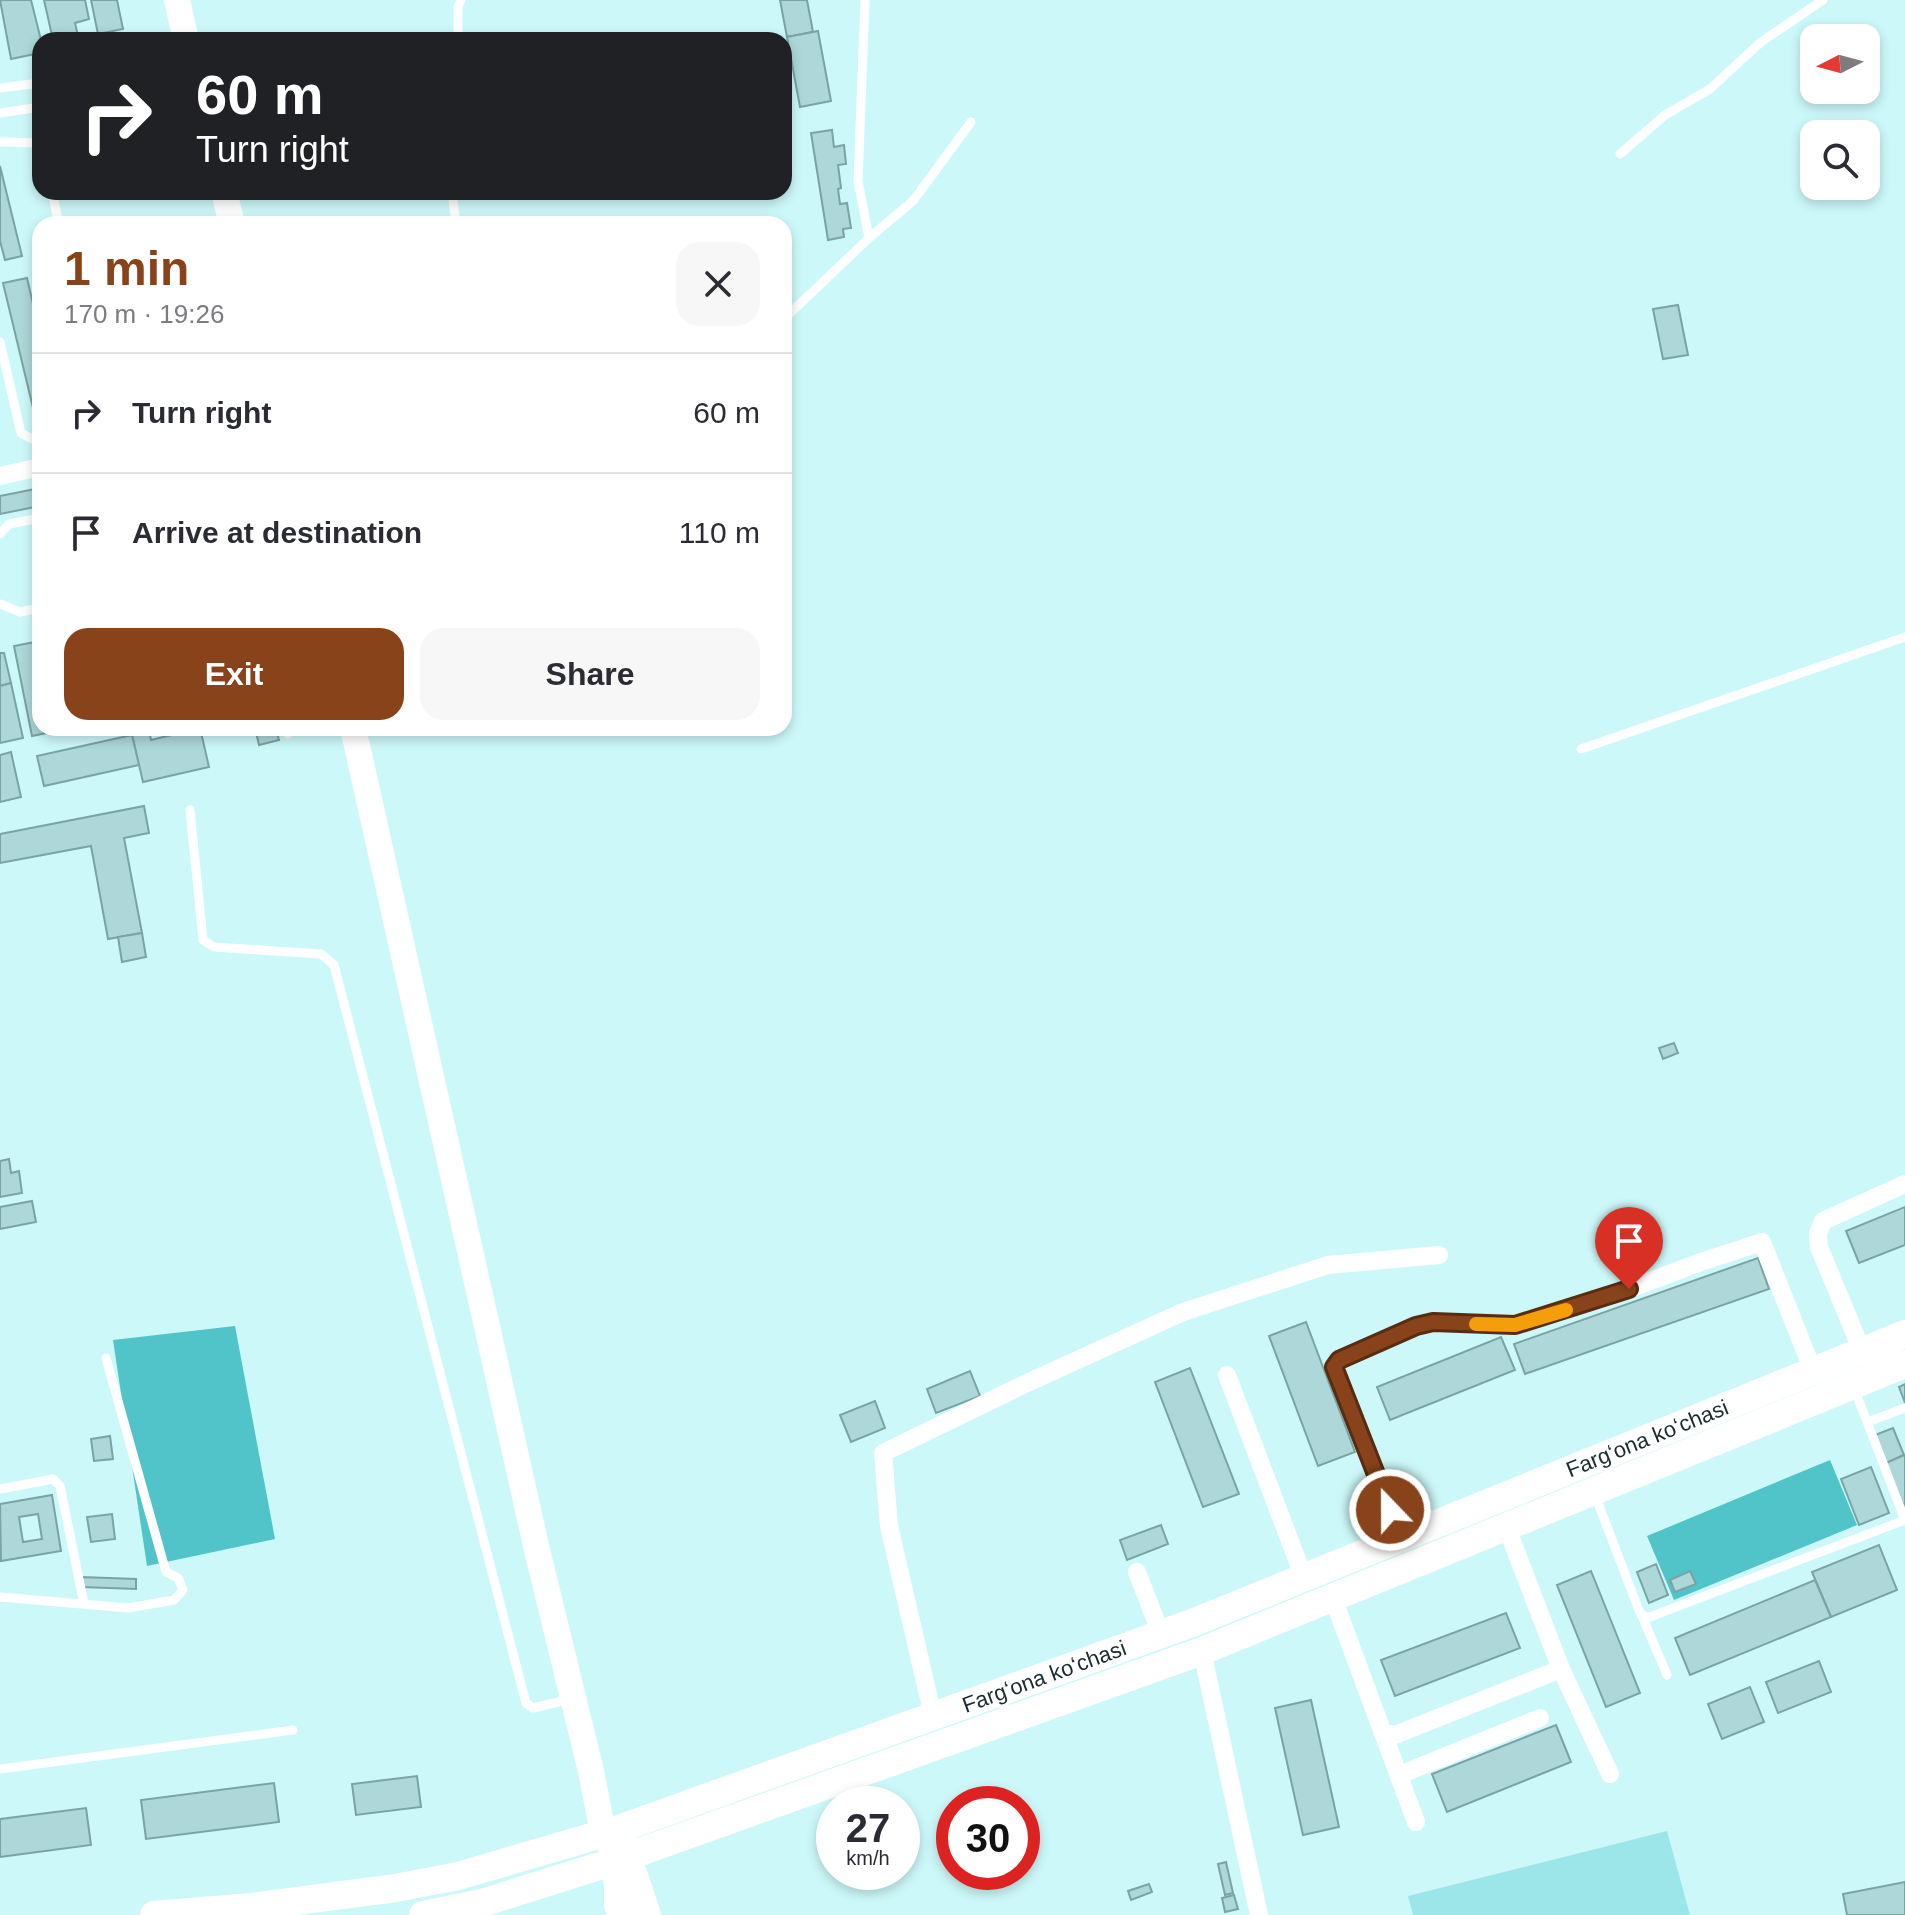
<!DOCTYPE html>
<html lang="en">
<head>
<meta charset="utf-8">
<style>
  body { margin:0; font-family:Helvetica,sans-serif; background:#f7f7f7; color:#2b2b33; height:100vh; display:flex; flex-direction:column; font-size:30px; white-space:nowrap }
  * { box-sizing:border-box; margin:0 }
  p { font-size:26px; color:#7c7c81 }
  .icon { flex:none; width:44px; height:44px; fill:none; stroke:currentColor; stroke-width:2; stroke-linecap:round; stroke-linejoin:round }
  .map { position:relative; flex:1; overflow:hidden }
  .drawer { position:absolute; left:32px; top:216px; width:760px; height:520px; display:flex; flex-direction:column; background:#fff; border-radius:24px; box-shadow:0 4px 12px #0003 }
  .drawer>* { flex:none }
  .top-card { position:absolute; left:32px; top:32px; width:760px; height:168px; border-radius:24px; box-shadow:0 4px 12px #0003; background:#202124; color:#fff; overflow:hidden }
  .needle { width:52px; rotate:264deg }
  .fabs { position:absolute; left:1800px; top:24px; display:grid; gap:16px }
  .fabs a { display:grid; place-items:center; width:80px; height:80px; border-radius:16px; background:#fff; box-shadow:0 4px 12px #0003; font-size:40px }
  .speed { position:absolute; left:816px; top:1786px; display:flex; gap:16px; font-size:40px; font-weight:700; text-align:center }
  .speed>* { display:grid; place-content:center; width:104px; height:104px; border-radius:50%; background:#fff; box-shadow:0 4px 12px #0003; line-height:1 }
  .speed small { font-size:20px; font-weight:400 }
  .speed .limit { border:12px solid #d22; background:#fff; color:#111 }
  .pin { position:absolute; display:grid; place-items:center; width:68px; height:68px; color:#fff; margin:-82px -34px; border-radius:50% 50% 50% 0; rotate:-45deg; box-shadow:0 0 8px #0007 }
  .pin .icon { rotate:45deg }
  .me { position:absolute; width:88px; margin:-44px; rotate:338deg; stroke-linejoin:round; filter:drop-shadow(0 0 6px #0008) }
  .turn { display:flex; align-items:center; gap:28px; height:168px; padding:0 32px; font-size:36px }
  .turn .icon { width:104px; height:104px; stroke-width:2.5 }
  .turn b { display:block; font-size:56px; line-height:68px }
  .round { display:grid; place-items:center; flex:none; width:84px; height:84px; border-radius:24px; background:#f7f7f7 }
  .head { display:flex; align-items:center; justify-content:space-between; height:136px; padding:0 32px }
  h1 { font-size:48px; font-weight:700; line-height:60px; color:#88431a }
  .cta { display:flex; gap:16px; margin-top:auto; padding:16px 32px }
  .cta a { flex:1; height:92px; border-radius:24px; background:#88431a; color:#fff; font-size:32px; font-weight:700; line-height:92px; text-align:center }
  .cta a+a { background:#f7f7f7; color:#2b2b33 }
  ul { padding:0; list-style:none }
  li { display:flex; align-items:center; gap:24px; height:120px; padding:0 32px; border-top:2px solid #e1e1e2 }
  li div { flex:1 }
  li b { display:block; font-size:30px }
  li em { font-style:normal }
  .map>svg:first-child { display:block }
</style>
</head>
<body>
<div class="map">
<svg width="1905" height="1915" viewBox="0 0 1905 1915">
  <rect width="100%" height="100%" fill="#cdf8f9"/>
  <path fill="#9ce6e9" d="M1667,1831L1690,1915H1413L1408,1896Z"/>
  <g fill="#50c4c8">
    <path d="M235,1326L275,1539L147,1566L113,1340Z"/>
    <path d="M1830,1460L1857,1525L1674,1600L1647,1536Z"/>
  </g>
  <g fill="#add7d8" stroke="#7aa3a4" stroke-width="2" fill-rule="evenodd">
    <path d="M0,0H31L41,40L40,53L11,59Z"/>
    <path d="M44,0H85L89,19L75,23L79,40H53Z"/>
    <path d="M91,0H117L123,29L98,34Z"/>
    <path d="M780,0H807L813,32L787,37Z"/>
    <path d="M818,31L831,101L800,107L787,37Z"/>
    <path d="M832,130L834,147L844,145L846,164L838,165L841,188L838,189L840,204L847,203L851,228L843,229L844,237L828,240L811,133Z"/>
    <path d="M0,166L22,256L5,260L0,241Z"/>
    <path d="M27,278L40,334V415L35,416L3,283Z"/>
    <path d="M1678,305L1688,355L1663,359L1653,309Z"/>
    <path d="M40,488V506L0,514V496Z"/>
    <path d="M40,620V640L38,641L33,621Z"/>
    <path d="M40,641V728L61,730L32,736L14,646Z"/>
    <path d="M0,653H4L11,683L0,686Z"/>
    <path d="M11,683L23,738L0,743V686Z"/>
    <path d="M200,728L209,767L143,782L132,735L149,731L151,740Z"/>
    <path d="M255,728H276L279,740L259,745Z"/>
    <path d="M132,735L139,765L44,786L37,756Z"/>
    <path d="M11,752L21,797L0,802V755Z"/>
    <path d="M144,806L149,833L124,838L142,933L108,939L91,846L0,863V834Z"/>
    <path d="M142,933L146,957L122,962L118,937Z"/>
    <path d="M1674,1043L1678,1053L1663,1059L1659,1048Z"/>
    <path d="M9,1159L11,1173L19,1171L22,1193L0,1197V1161Z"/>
    <path d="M32,1201L36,1222L0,1229V1207Z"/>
    <path d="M1905,1207V1245L1859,1263L1846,1231Z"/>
    <path d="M1758,1258L1769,1289L1525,1374L1514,1344Z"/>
    <path d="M1306,1322L1355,1452L1318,1466L1269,1336Z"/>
    <path d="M1501,1337L1515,1370L1390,1420L1377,1387Z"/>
    <path d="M1190,1368L1239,1494L1203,1507L1155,1382Z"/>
    <path d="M970,1371L980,1396L936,1413L927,1389Z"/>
    <path d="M1905,1384V1403L1899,1387Z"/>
    <path d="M875,1401L885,1428L851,1442L840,1415Z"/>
    <path d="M1893,1428L1904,1455L1886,1463L1875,1435Z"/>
    <path d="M110,1436L113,1459L94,1461L91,1439Z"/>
    <path d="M1904,1455L1905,1457V1509L1886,1463Z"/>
    <path d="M1871,1467L1889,1513L1859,1525L1841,1479Z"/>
    <path d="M52,1495L61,1551L1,1561L0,1504ZM38,1514L42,1539L23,1542L19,1517Z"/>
    <path d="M112,1514L115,1539L91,1542L87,1517Z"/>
    <path d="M1161,1525L1168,1544L1127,1560L1120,1540Z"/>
    <path d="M1879,1545L1897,1590L1831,1617L1812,1572Z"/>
    <path d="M1656,1564L1668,1595L1649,1603L1637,1572Z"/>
    <path d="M1591,1571L1640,1693L1606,1707L1557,1585Z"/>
    <path d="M1690,1571L1696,1584L1675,1592L1670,1580Z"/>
    <path d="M81,1577L136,1579V1589L81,1587Z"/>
    <path d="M1815,1580L1831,1617L1690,1675L1675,1638Z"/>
    <path d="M1506,1613L1520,1648L1395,1696L1381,1660Z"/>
    <path d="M1819,1661L1831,1692L1778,1713L1766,1682Z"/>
    <path d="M1750,1687L1764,1722L1722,1739L1708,1704Z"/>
    <path d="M1311,1700L1339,1827L1303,1835L1275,1708Z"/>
    <path d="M1556,1725L1571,1762L1447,1812L1432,1774Z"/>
    <path d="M417,1776L421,1807L356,1815L352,1784Z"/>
    <path d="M274,1783L279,1822L146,1839L141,1800Z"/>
    <path d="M86,1808L91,1845L0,1857V1819Z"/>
    <path d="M1226,1862L1233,1893L1225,1895L1218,1864Z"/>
    <path d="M1905,1882V1915H1847L1843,1894Z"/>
    <path d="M1149,1884L1152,1892L1131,1900L1128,1891Z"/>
    <path d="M1234,1895L1238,1909L1225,1912L1222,1898Z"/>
  </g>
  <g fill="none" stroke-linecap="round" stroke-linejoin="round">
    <g stroke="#fff" stroke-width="9">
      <path d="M865,0L858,181L869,238"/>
      <path d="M458,40V7L461,0"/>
      <path d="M0,88L40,83"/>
      <path d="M0,113L40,107"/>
      <path d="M0,142L40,143"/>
      <path d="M1620,154L1665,115L1710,89L1761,42L1823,0"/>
      <path d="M52,192L59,224"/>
      <path d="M452,192L456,224"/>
      <path d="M784,319L869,238L913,201L971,122"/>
      <path d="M0,342L21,433L32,439L40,437"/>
      <path d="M0,534L9,524L40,518"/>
      <path d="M0,604L20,612L40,608"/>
      <path d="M287,728L288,734"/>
      <path d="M1581,749L1905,637"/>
      <path d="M190,810L203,940L214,947L321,954L334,965L526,1703L533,1708L571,1699"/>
      <path d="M1868,1422L1905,1408"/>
      <path d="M0,1489L53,1479L60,1486L84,1604"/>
      <path d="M1595,1495L1640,1613L1647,1618L1905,1520L1854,1388"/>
      <path d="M0,1597L128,1608L174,1600L183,1590L178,1578L166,1572L106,1358"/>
      <path d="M1642,1616L1667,1675"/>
      <path d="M0,1769L293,1730"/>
    </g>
    <g stroke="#fff" stroke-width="18">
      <path d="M0,476L40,467"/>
      <path d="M1862,1351L1819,1247L1818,1234L1823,1221L1905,1184"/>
      <path d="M1227,1375L1304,1578"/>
      <path d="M1401,1538L1334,1367L1339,1360L1416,1326L1433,1322L1515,1325L1605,1298L1701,1262L1762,1242L1813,1371"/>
      <path d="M1137,1572L1161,1634"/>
      <path d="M1333,1598L1383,1733L1395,1735L1561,1669L1507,1528"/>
      <path d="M1202,1651L1259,1915"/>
      <path d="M1561,1669L1610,1774"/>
      <path d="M933,1716L889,1526L883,1453L1027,1383L1183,1312L1328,1265L1439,1255"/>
      <path d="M1383,1733L1416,1822"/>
      <path d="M1399,1775L1540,1718"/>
    </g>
    <g stroke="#fff" stroke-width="26">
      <path d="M177,0L186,40"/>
      <path d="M224,192L232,224"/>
      <path d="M353,728L537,1550L591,1771L603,1833"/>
    </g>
    <g stroke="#fff" stroke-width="28">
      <path d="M622,1840L647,1915"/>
      <path d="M610,1858L618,1882V1905L622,1915"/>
      <path d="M154,1915L251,1907L396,1888L458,1876L619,1829L1192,1623L1905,1334"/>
      <path d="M423,1915L482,1903L612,1862L1202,1651L1905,1364"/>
    </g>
  </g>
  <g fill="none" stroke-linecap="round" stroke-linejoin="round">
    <defs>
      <path id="route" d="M1390,1510L1334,1367L1339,1360L1416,1326L1433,1322L1515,1325L1629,1289"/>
    </defs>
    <use href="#route" stroke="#582c11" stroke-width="20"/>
    <use href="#route" stroke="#88431a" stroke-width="14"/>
    <path stroke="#f59e0b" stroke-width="14" d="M1476,1324L1515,1325L1566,1310"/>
  </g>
  <g text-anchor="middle" stroke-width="7" stroke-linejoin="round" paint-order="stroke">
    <g font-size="22" fill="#1b2c2d" stroke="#fff">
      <text transform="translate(1647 1438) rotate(-22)" y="8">Fargʻona koʻchasi</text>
      <text transform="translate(1044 1676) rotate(-20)" y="8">Fargʻona koʻchasi</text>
    </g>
  </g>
</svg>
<div class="fabs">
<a><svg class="needle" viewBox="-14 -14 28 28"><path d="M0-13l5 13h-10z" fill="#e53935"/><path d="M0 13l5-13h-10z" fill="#7c7c81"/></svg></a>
<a><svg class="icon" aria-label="search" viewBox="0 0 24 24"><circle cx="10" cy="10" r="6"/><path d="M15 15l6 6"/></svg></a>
</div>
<div class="speed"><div>27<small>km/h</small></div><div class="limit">30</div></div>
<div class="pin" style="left:1629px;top:1289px;background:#d93025"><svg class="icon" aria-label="arrive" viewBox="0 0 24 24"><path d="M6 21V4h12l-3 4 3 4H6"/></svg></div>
<svg class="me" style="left:1390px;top:1510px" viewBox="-20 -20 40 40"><circle r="17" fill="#88431a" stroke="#fff" stroke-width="3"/><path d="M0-11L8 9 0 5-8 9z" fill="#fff"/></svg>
<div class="top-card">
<div class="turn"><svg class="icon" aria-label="right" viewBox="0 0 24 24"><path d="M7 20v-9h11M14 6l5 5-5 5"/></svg><div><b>60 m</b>Turn right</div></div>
</div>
<section class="drawer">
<div class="head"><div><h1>1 min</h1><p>170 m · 19:26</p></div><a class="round"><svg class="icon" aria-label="close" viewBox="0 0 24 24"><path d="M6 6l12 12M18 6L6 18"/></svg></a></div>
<ul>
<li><svg class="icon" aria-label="right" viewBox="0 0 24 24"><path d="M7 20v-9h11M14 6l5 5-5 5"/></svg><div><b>Turn right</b></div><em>60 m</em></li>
<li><svg class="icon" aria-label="arrive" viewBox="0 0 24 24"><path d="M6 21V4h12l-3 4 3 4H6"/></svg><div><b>Arrive at destination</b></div><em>110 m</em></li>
</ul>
<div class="cta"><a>Exit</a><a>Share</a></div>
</section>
</div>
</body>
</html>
